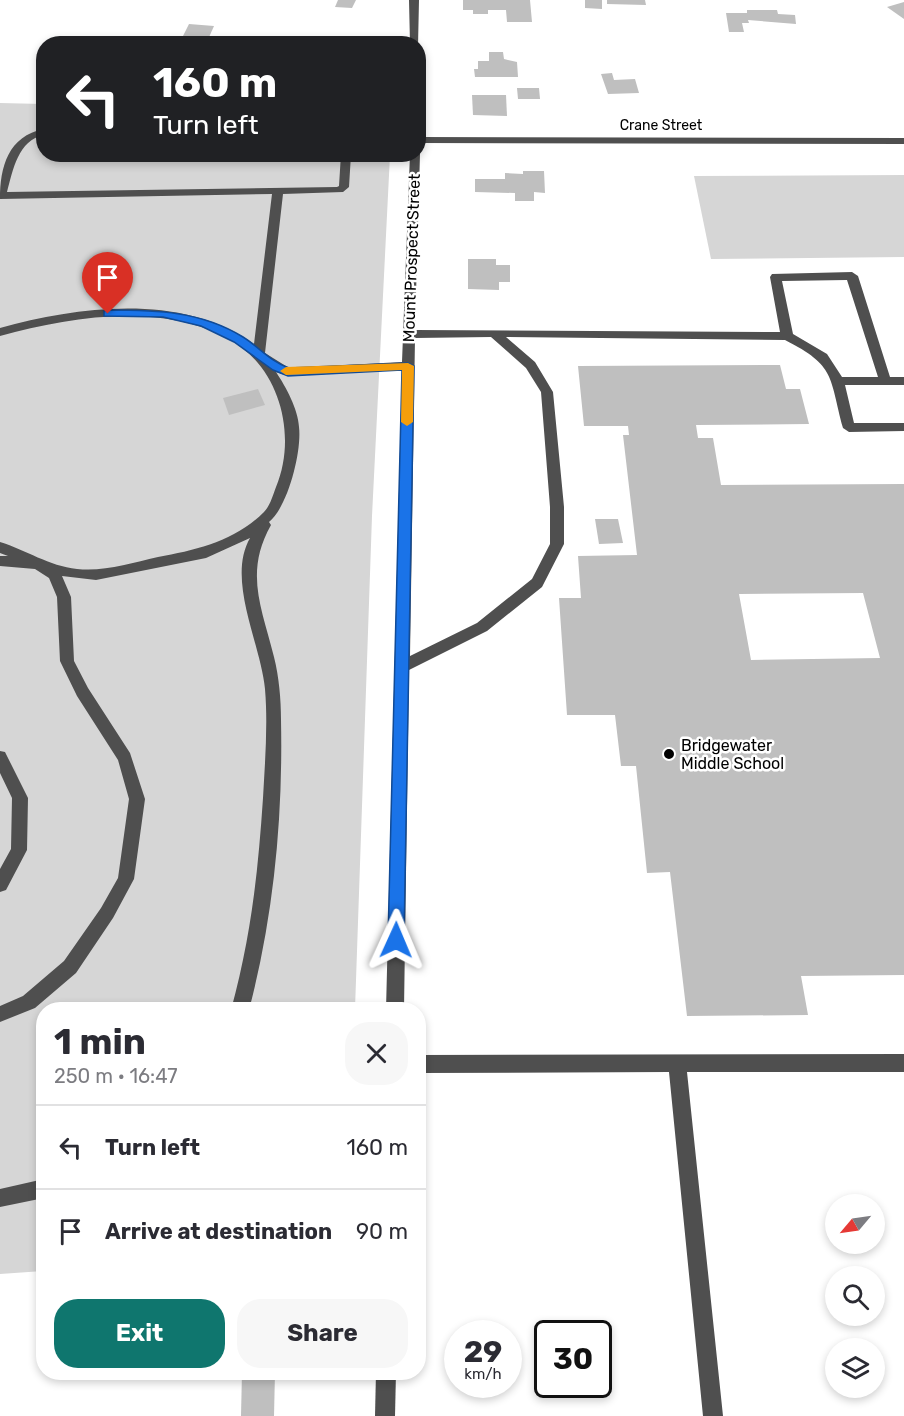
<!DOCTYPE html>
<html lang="en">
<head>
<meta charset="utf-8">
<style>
  body { margin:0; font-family:Rubik,sans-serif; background:#f7f7f7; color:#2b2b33; height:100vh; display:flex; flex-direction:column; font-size:22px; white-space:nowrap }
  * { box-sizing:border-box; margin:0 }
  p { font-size:20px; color:#7c7c81 }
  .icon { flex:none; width:33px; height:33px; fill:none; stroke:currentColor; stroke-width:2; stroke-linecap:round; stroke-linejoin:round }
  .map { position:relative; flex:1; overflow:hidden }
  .sheet { position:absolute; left:36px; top:1002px; width:390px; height:378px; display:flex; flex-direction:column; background:#fff; border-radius:24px; box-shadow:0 3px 9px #0003 }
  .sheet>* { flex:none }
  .guide { position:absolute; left:36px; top:36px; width:390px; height:126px; border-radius:24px; box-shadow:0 3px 9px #0003; background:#202124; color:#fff; overflow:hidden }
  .needle { width:39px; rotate:241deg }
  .controls { position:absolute; left:825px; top:1194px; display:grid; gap:12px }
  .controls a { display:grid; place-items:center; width:60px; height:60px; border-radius:50%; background:#fff; box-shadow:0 3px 9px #0003; font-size:30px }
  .speed { position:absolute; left:444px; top:1320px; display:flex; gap:12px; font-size:30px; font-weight:700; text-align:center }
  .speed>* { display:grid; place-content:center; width:78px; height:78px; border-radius:50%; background:#fff; box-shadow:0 3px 9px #0003; line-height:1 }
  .speed small { font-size:15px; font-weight:400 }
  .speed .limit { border:3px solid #111; border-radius:9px; background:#fff; color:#111 }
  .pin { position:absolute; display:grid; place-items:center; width:51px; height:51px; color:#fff; margin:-62px -26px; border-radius:50% 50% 50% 0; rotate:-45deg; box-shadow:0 0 6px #0007 }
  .pin .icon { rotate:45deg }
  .me { position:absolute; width:66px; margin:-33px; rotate:1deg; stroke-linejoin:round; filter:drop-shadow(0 0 4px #0008) }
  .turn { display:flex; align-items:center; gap:21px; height:126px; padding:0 18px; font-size:27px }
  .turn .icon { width:78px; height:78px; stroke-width:2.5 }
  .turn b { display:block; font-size:42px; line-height:51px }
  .round { display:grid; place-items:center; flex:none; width:63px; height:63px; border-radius:24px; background:#f7f7f7 }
  .headline { display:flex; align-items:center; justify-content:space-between; height:102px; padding:0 18px }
  h1 { font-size:36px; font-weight:700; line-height:45px }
  .action { display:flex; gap:12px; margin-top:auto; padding:12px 18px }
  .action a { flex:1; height:69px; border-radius:24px; background:#0f766e; color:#fff; font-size:24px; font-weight:700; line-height:69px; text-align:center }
  .action a+a { background:#f7f7f7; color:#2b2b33 }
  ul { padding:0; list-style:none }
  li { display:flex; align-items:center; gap:18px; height:84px; padding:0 18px; border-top:2px solid #e1e1e2 }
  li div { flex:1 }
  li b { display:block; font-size:22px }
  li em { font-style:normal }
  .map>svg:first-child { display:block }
</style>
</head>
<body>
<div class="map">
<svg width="904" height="1416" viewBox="0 0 904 1416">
  <rect width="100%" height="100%" fill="#fff"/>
  <g fill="#d6d6d6">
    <path d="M0,103L43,104L44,154L390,155L372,516L355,1009L44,1010L43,1271L0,1274Z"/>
    <path d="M904,175V257L711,259L694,176Z"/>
  </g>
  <g fill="#bfbfbf" fill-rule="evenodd">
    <path d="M338,0H356L352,8L335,7Z"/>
    <path d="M463,0H530L532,22H507L506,10H488V14H473V10H463Z"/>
    <path d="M585,0H602V9L585,8Z"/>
    <path d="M607,0H645L646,5L607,4Z"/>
    <path d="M904,2V19L887,7Z"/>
    <path d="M747,10H777L778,14L795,15L796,24L748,20L749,23H742L744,32H729L726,13H747Z"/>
    <path d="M189,24L214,26L206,44H179Z"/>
    <rect x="337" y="41" width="31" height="3"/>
    <path d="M489,52H503L504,59L517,62L518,77H475L474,69H478V61H489Z"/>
    <path d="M612,73L614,80L635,79L639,93L608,94L601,74Z"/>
    <path d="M517,88H539L540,99H518Z"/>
    <path d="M472,95H506L507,116L473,115Z"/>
    <path d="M523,171H544L545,193L534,192V201H515V193L475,192V179H505V173L523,174Z"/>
    <path d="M468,259H496V265H510V282H499V290L468,289Z"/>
    <path d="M780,365L786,389H800L809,424L696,425L698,438H713L721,485L904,484V975L801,976L808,1015L687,1016L670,872L647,873L636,766H621L615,715H567L559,598H581L578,556L637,555L623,435H629L628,426H584L578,366ZM863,593L880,658L751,660L739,594Z"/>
    <path d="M258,389L265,405L229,415L223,398Z"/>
    <path d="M595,519H618L623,543L599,544Z"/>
    <path d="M242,1372H275L274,1416H241Z"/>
  </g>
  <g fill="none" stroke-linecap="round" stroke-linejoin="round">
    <g fill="#4f4f4f" fill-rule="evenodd">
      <path d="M409,0H419L418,46V44H410Z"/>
      <path d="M44,129V135C18,140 13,170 7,192L337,187L339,186L341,154H351L349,187L343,192L283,194L265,353L289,368L402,362L410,154H418V152L420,154L415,330L780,332L770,277L772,274L852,272L858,276L890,377H904V385H845L854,423H904V431L849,432L843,428C829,376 836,366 785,340L506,337L535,362L553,392L564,507V544L542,587L487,631L409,670L404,1010H386L402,370L288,376L276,372C286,387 298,409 299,427C302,451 288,507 269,522L271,525C244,573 262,608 274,657C279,677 281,699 281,720C283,817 274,915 249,1010H231C251,937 258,873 263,798C265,762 268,725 265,689C261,644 226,580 250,538L206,558L96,580L62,576L71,597L74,661L88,688L130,753L145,799L134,879L113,918L76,973L35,1008L0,1022V1006L23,996L64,961L101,908L118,878L129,799L118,760L77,696L60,661L57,597L49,578L35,569L0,566V556H8L0,553V542C26,550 49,566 77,569C104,572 131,563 158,557C197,550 235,541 264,512C270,506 273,495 276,487C298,434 279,365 227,338C159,302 71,317 0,336V328C80,306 183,293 254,344L272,194L0,199C0,167 8,136 44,129ZM847,280L878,377H842L827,354L793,334L782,281ZM491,337L526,368L541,392L550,507V544L532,579L477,623L410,656L415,338Z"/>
      <path d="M418,137L904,138V144L418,143Z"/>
      <path d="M0,751L5,752L28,798L27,850L6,890L0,892V869L11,849L12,798L0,773Z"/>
      <path d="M904,1054V1072H687L723,1416H703L669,1072L418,1073V1055Z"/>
      <path d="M44,1179V1198L0,1207V1189Z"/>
      <path d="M376,1372H396L395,1416H375Z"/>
    </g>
  </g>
  <path fill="#1a73e8" stroke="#114b97" stroke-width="1.5" d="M108,310C156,310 201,311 243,337C259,347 271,362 289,368L408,363L414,366L404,940L401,945L396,948L391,945L388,940L402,370L288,376L273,370L234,342L201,326L163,317L104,316V311Z"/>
  <path fill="#f59e0b" d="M408,363L414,366L413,422L407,426L401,422L402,370L286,375L280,371L286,367Z"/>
  <circle fill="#000" stroke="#fff" stroke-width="2" cx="669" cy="754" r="6"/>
  <g text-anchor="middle" stroke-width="5" stroke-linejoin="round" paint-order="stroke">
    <g font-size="14" fill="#000" stroke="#fff">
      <text x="661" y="130">Crane Street</text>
    </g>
    <g font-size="16" fill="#000" stroke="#fff">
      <text transform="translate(411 258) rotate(-88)" y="6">Mount Prospect Street</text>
    </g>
    <g font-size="16" fill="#000" stroke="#fff" text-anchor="start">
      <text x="681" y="751">Bridgewater<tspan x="681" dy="18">Middle School</tspan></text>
    </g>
  </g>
</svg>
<div class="controls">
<a><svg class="needle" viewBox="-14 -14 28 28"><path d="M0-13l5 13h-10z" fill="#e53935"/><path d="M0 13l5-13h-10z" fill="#7c7c81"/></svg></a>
<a><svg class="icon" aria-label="search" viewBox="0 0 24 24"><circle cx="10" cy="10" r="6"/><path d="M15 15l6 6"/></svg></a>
<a><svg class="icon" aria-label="layers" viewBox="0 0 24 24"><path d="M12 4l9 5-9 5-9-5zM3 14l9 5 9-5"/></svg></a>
</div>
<div class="speed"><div>29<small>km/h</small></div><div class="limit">30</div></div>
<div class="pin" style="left:108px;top:314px;background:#d93025"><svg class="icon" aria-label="arrive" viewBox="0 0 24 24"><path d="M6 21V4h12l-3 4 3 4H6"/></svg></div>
<svg class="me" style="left:396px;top:940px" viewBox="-20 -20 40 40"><path d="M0-17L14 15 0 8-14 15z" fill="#1a73e8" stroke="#fff" stroke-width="4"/></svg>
<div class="guide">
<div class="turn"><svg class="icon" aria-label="left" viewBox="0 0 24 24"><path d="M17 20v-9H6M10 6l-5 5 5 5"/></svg><div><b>160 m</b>Turn left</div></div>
</div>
<section class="sheet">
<div class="headline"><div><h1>1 min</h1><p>250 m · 16:47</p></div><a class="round"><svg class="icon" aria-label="close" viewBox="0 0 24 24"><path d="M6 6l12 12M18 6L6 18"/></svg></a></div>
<ul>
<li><svg class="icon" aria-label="left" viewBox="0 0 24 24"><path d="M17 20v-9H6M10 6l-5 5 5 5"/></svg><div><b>Turn left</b></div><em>160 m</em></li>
<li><svg class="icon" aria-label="arrive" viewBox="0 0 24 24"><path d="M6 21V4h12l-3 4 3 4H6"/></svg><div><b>Arrive at destination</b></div><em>90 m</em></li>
</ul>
<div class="action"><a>Exit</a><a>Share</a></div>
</section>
</div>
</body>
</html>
